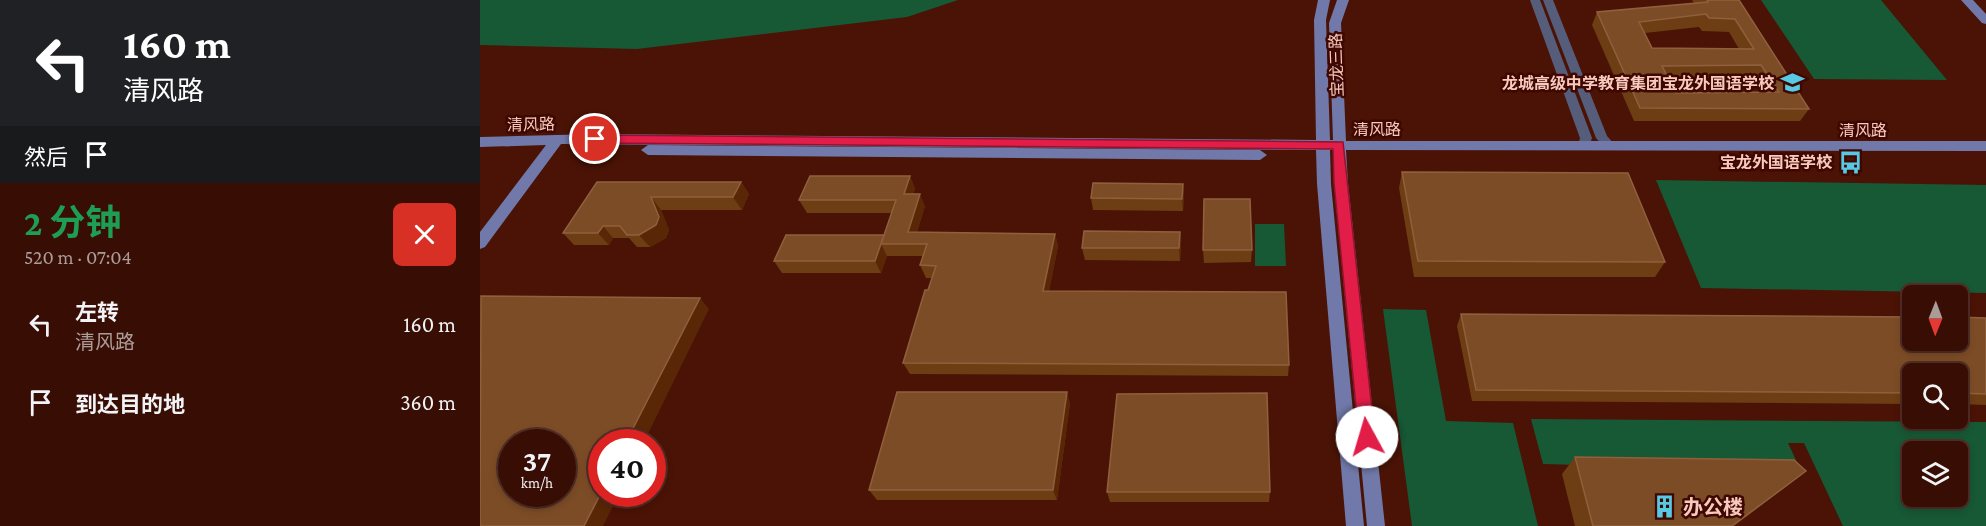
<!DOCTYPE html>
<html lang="zh">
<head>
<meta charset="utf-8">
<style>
  body { margin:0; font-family:"Crimson Pro","Noto Sans SC",serif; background:#431c13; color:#f1f3f6; height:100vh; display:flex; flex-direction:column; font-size:22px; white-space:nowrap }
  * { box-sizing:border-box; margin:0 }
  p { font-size:20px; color:#ab9c9a }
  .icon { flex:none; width:33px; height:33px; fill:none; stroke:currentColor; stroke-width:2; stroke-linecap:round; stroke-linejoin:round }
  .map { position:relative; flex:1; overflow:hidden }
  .panel { display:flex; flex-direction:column; background:#380e04; width:480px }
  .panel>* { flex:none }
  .guide { background:#202124; color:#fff; overflow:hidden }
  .needle { width:39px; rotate:181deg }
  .buttons { position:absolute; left:1422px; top:285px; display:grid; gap:12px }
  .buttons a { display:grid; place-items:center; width:66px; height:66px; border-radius:9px; background:#380e04; box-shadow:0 3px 9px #0003,0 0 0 2px #522e26; font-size:30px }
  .speed { position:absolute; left:18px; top:429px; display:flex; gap:12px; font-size:30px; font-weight:700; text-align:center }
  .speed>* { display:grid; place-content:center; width:78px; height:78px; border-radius:50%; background:#380e04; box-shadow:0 3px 9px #0003,0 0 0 2px #522e26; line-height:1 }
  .speed small { font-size:15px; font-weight:400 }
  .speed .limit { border:9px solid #d22; background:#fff; color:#111 }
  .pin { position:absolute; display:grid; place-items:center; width:51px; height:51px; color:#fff; margin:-26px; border:3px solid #fff; border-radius:50%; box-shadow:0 2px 6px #0007 }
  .me { position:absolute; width:66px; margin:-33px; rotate:354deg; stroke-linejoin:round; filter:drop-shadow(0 0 4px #0008) }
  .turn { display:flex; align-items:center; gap:21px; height:126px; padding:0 24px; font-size:27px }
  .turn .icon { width:78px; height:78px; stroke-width:2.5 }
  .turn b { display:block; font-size:42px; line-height:51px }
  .then { display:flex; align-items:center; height:57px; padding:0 24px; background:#0003; gap:12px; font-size:22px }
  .round { display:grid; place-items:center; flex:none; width:63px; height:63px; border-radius:9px; background:#431c13 }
  .summary { display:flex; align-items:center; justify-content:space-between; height:102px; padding:0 24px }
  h1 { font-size:36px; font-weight:700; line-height:45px; color:#1e9e55 }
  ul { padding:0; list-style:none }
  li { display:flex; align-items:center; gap:18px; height:78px; padding:0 24px }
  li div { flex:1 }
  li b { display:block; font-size:22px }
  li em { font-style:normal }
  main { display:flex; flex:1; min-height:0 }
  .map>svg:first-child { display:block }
</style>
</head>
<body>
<main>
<section class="panel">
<div class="guide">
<div class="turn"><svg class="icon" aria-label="left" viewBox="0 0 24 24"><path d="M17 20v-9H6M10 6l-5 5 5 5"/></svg><div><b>160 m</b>清风路</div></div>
<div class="then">然后<svg class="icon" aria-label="arrive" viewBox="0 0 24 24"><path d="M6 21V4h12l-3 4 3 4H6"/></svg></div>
</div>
<div class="summary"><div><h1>2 分钟</h1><p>520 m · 07:04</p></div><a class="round" style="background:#d93025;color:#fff"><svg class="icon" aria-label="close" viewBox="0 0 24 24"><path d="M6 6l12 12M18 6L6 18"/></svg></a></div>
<ul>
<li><svg class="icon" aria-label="left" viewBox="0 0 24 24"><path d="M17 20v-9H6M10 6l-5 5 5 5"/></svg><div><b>左转</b><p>清风路</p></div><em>160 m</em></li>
<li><svg class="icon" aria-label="arrive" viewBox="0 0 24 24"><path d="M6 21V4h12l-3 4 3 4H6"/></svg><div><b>到达目的地</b></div><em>360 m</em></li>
</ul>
</section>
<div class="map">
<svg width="1506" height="526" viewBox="0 0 1506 526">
  <rect width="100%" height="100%" fill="#4a1305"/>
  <g fill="#175835" fill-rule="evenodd">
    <path d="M0,0H478L427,17L157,49L0,45Z"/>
    <path d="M1281,0H1401L1467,80L1334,79Z"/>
    <path d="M1176,180L1506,185V293L1221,288Z"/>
    <path d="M775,224H804L806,266H775Z"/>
    <path d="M903,309L946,310L966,421L1033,423L1058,526H932Z"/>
    <path d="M1051,419L1506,422V526H1363L1324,443H1308L1321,471L1063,464ZM1432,452H1478V496H1432Z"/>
  </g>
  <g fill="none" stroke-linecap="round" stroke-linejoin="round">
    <g fill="#565d7b" fill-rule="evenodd">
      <path d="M1050,0H1060L1112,138L1108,149L1104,150L1098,146L1100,138Z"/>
      <path d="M1063,0H1073L1127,136L1136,146L1134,149H1126L1116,138Z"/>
    </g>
    <g fill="#7079a9" fill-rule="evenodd">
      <path d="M838,0H850L846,20L850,140H853L849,23L857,0H869L861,23L866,141H1506V151L866,150L868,183L905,526H887L854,183L853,150H850L851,184L884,526H866L837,184L836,150L81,144L5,247L0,249V232L66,145L0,147V137L115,134L836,140L834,20Z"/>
      <path d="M1481,0H1493L1506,14V24L1502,23Z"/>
      <path d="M168,145L780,150L787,155L780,160L168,155L161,150Z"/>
    </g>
  </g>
  <g fill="#6d3d14" fill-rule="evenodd">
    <path d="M1212,0H1259L1329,109L1320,121H1154L1112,25L1117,12L1214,3ZM1219,27L1222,31L1249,32L1259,49L1172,48L1165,33ZM1188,78H1274L1283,92L1196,93Z"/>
    <path d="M922,172L1185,262L1175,277H934L919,188Z"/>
    <path d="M430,176L435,189L433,194L445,206L437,232L575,234L578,246L569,291L809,365L808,376L430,374L423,363L452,278H446L440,265L443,256H407L401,273H302L294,261L404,235L412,213H327L319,200Z"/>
    <path d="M117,182H261L269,194L262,210H181L189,230L186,238L170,247H157L149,238H133L129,245H94L83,233Z"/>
    <path d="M703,184L704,196L703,211L613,210L611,198Z"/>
    <path d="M700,232L701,244L700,261L605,260L602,248Z"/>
    <path d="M723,250H772L771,262L724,263Z"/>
    <path d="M981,314L1506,318V405L1478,404V374H1432V404L992,401L977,326Z"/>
    <path d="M590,403L577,500H397L389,490Z"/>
    <path d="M1095,457L1326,471L1304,488L1254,526H1095L1082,474Z"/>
    <path d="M627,492H790L789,502H630Z"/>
  </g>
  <g fill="#592606">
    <path d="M430,176L435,189L429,206L424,194Z"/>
    <path d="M261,182L269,194L262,210L253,197Z"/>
    <path d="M703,184L704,196L703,211L702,199Z"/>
    <path d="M440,194L445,206L433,244L428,232Z"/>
    <path d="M171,197L181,210L189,230L186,238L170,247L159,235Z"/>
    <path d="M123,226L133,238L129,245L118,233Z"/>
    <path d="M700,232L701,244L700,261L699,248Z"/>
    <path d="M575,234L578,246L567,303L563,291Z"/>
    <path d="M401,244L407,256L401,273L395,261Z"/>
    <path d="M220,298L229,309L164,442H146Z"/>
    <path d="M587,392L590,403L577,500L573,490Z"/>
    <path d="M1326,471L1304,488L1254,526H1252Z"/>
    <path d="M122,491V494H139L123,526H104Z"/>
  </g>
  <g fill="#7c4c26" stroke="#90603e" stroke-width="1.5" fill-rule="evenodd">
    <path d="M1227,0H1259L1329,109L1160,108L1117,12L1228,2ZM1226,14L1229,18L1255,19L1274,49L1172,48L1159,22ZM1281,65L1299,92L1196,93L1182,66Z"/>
    <path d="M922,172L1148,173L1185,262L938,261Z"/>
    <path d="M330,176H430L424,194H440L428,232L575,234L563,291L806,292L809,365L423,363L445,290H448L456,266L440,265L447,244H401L416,200H319Z"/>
    <path d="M117,182H261L253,197H171L179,217L176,225L159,235H147L140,226H123L118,233H83Z"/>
    <path d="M613,183L703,184L702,199L611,198Z"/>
    <path d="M724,199H770L772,250H723Z"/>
    <path d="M604,231L700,232L699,248H602Z"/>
    <path d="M306,235H404L395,261H294Z"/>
    <path d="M1,296L220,298L146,442H122V491L104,526H0ZM32,442H82V494H32Z"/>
    <path d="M981,314L1432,317V340H1478V317L1506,318V394L1478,393V374H1432V393L996,390Z"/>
    <path d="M417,392H587L573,490H389Z"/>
    <path d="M787,393L790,492H627L637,394Z"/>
    <path d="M1095,457L1314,460L1326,471L1252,526H1113Z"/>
  </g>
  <path fill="#e11d48" stroke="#92132f" stroke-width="1.5" d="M115,135L863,142L895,437L893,442L887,444L881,442L879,437L854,183L853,149L115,143L109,139Z"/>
  <defs>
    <symbol id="school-bare" viewBox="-9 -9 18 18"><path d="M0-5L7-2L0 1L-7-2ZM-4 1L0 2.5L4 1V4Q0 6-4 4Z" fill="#57c9e3" stroke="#3e0700" stroke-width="2.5" paint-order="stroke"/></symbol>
    <symbol id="bus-bare" viewBox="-9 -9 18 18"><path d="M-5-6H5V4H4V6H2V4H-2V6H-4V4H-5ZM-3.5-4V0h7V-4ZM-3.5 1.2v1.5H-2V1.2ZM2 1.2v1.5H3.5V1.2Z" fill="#57c9e3" stroke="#3e0700" stroke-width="2.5" paint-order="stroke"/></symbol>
    <symbol id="building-bare" viewBox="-9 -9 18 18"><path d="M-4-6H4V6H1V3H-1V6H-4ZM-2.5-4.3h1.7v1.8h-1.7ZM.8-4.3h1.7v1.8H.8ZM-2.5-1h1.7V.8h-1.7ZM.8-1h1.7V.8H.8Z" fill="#57c9e3" stroke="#3e0700" stroke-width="2.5" paint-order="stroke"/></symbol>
  </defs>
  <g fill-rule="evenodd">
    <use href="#school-bare" x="1296" y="66" width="33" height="33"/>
    <use href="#bus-bare" x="1354" y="146" width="33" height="33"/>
    <use href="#building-bare" x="1168" y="490" width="33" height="33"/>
  </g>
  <g text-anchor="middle" stroke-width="5" stroke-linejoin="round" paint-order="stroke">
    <g font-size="16" fill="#f8cabe" stroke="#3e0700">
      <text transform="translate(856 65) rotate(-92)" y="6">宝龙三路</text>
      <text transform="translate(51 124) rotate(-1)" y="6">清风路</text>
      <text x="897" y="135">清风路</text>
      <text x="1383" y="136">清风路</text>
    </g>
    <g font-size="16" font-weight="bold" fill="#f8cabe" stroke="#3e0700" text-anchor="end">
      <text x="1294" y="89">龙城高级中学教育集团宝龙外国语学校</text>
      <text x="1352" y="168">宝龙外国语学校</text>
    </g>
    <g font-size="20" font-weight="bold" fill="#f8cabe" stroke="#3e0700" text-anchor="start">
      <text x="1203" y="514">办公楼</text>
    </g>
  </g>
</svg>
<div class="buttons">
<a><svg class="needle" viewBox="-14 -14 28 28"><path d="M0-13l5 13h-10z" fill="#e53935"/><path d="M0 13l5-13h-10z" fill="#ab9c9a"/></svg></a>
<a><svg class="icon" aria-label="search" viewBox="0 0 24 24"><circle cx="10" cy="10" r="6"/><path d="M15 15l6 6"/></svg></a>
<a><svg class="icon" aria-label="layers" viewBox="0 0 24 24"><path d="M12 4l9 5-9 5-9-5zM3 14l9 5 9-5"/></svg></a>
</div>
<div class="speed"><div>37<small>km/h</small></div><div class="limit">40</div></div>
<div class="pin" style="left:115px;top:139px;background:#d93025"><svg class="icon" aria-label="arrive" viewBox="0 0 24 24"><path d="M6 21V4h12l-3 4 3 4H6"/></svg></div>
<svg class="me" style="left:887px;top:437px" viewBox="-20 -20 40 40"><circle r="19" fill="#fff"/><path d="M0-13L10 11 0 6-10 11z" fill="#e11d48"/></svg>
</div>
</main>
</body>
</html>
